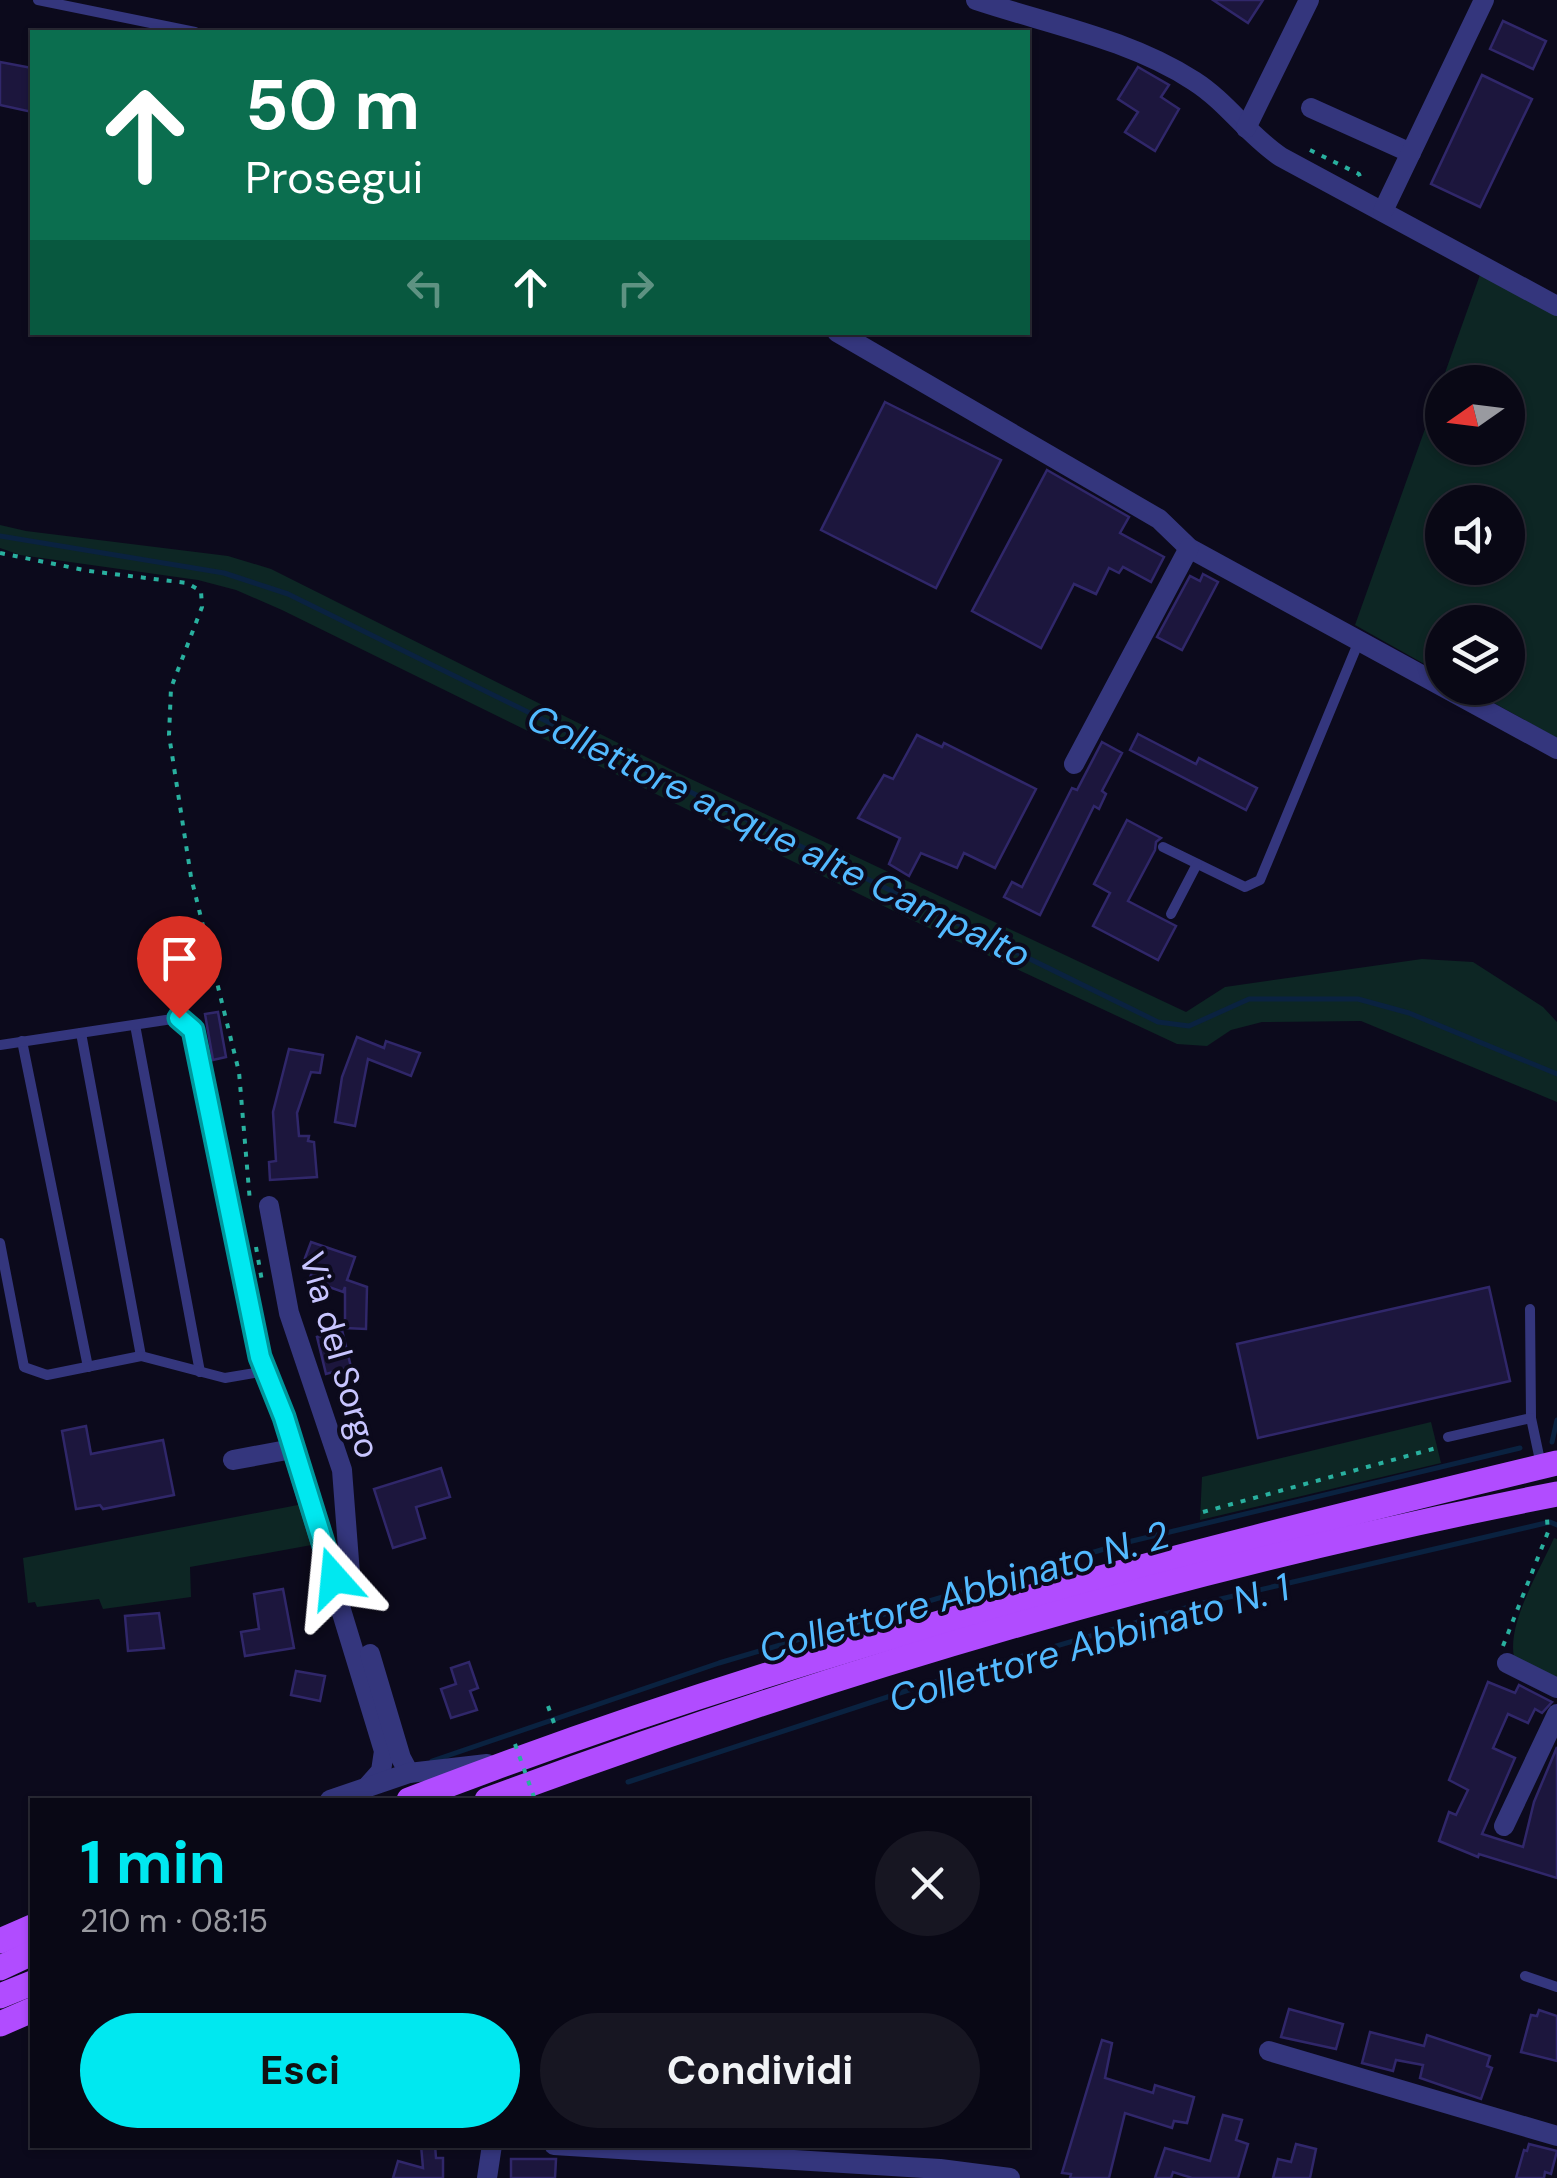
<!DOCTYPE html>
<html lang="it">
<head>
<meta charset="utf-8">
<style>
  body { margin:0; font-family:"DM Sans",sans-serif; background:#171622; color:#f1f3f6; height:100vh; display:flex; flex-direction:column; font-size:38px; white-space:nowrap }
  * { box-sizing:border-box; margin:0 }
  p { font-size:32px; color:#999aa0 }
  .icon { flex:none; width:55px; height:55px; fill:none; stroke:currentColor; stroke-width:2; stroke-linecap:round; stroke-linejoin:round }
  .map { position:relative; flex:1; overflow:hidden }
  .sheet { position:absolute; left:30px; top:1798px; width:1000px; height:350px; display:flex; flex-direction:column; background:#090815; border-radius:0px; box-shadow:0 2px 8px #0004,0 0 0 2px #292934 }
  .sheet>* { flex:none }
  .banner { position:absolute; left:30px; top:30px; width:1000px; height:305px; border-radius:0px; box-shadow:0 2px 8px #0004,0 0 0 2px #292934; background:#0b6e4f; color:#fff; overflow:hidden }
  .needle { width:65px; rotate:256deg }
  .fabs { position:absolute; left:1425px; top:365px; display:grid; gap:20px }
  .fabs a { display:grid; place-items:center; width:100px; height:100px; border-radius:50%; background:#090815; box-shadow:0 2px 8px #0004,0 0 0 2px #292934; font-size:50px }
  .pin { position:absolute; display:grid; place-items:center; width:85px; height:85px; color:#fff; margin:-102px -42px; border-radius:50% 50% 50% 0; rotate:-45deg; box-shadow:0 0 10px #0007 }
  .pin .icon { rotate:45deg }
  .me { position:absolute; width:110px; margin:-55px; rotate:342deg; stroke-linejoin:round; filter:drop-shadow(0 0 8px #0008) }
  .turn { display:flex; align-items:center; gap:35px; height:210px; padding:0 50px; font-size:45px }
  .turn .icon { width:130px; height:130px; stroke-width:2.5 }
  .turn b { display:block; font-size:70px; line-height:85px }
  .lanes { display:flex; align-items:center; height:95px; padding:0 50px; background:#0003; justify-content:center; gap:50px; direction:ltr }
  .lanes .off { opacity:.35 }
  .round { display:grid; place-items:center; flex:none; width:105px; height:105px; border-radius:52px; background:#171622 }
  .overview { display:flex; align-items:center; justify-content:space-between; height:170px; padding:0 50px }
  h1 { font-size:60px; font-weight:700; line-height:75px; color:#00e8f0 }
  .primary-button { display:flex; gap:20px; margin-top:auto; padding:20px 50px }
  .primary-button a { flex:1; height:115px; border-radius:60px; background:#00e8f0; color:#111; font-size:40px; font-weight:700; line-height:115px; text-align:center }
  .primary-button a+a { background:#171622; color:#f1f3f6 }
  .map>svg:first-child { display:block }
</style>
</head>
<body>
<div class="map">
<svg width="1557" height="2178" viewBox="0 0 1557 2178">
  <rect width="100%" height="100%" fill="#0c0a1c"/>
  <g fill="#0d2624" fill-rule="evenodd">
    <path d="M1481,272L1557,315V738L1467,688H1508V622H1442V674L1355,625ZM1442,382H1508V448H1442ZM1442,502H1508V568H1442Z"/>
    <path d="M0,525L26,531L228,556L271,569L676,772L1186,1012L1225,987L1422,959L1473,962L1543,1007L1557,1022V1102L1361,1021L1262,1022L1231,1030L1207,1046L1177,1044L912,920L282,610L236,590L198,580L20,555L0,548Z"/>
    <path d="M1431,1422L1441,1463L1200,1520L1202,1477Z"/>
    <path d="M303,1504L317,1544L190,1567L191,1597L103,1609L99,1599L37,1607L35,1602L28,1603L23,1558Z"/>
    <path d="M1554,1538L1557,1539V1679L1514,1657C1507,1623 1540,1570 1554,1538Z"/>
  </g>
  <g fill="none" stroke-linecap="round" stroke-linejoin="round">
    <g stroke="#0a2240" stroke-width="5">
      <path d="M0,536L224,573L288,594L1158,1022L1189,1026L1249,999H1358L1409,1013L1557,1074"/>
      <path d="M1552,1442L1557,1420"/>
      <path d="M432,1761L719,1663L1128,1542L1520,1448"/>
      <path d="M628,1782L921,1686L1199,1604L1550,1522L1557,1525"/>
    </g>
  </g>
  <g fill="#1c163d" stroke="#30276a" stroke-width="2.5">
    <path d="M1213,0H1263L1248,23Z"/>
    <path d="M1503,21L1546,41L1533,69L1490,49Z"/>
    <path d="M0,62L32,68V112L0,105Z"/>
    <path d="M1138,67L1169,85L1161,97L1179,109L1155,151L1125,132L1138,112L1118,99Z"/>
    <path d="M1482,75L1532,99L1480,207L1431,184Z"/>
    <path d="M885,402L1001,460L936,588L821,530Z"/>
    <path d="M1047,470L1129,517L1120,533L1164,557L1151,582L1123,567L1119,573L1109,568L1096,594L1074,584L1041,648L972,611Z"/>
    <path d="M1203,574L1218,582L1182,650L1157,637L1190,576L1200,581Z"/>
    <path d="M1138,734L1196,764L1199,758L1257,788L1246,810L1130,750Z"/>
    <path d="M917,735L942,747L944,743L1036,789L995,868L964,853L957,868L921,853L909,876L889,864L900,838L858,818L884,775L893,779Z"/>
    <path d="M1102,742L1122,753L1102,791L1106,794L1099,809L1094,806L1040,915L1004,897L1012,882L1022,887L1072,788L1077,790Z"/>
    <path d="M1127,820L1161,838L1156,842L1155,850L1128,901L1176,926L1158,960L1093,926L1110,893L1094,884Z"/>
    <path d="M218,1012L226,1057L213,1060L205,1014Z"/>
    <path d="M357,1037L384,1048L386,1041L420,1053L411,1076L368,1059L355,1126L335,1122L342,1077Z"/>
    <path d="M289,1049L323,1055L320,1073L311,1072L297,1113L299,1136H309L308,1141L314,1142L317,1177L270,1180L269,1162L276,1161L273,1112Z"/>
    <path d="M311,1242L355,1257L347,1280L367,1287L366,1329L345,1328V1287L343,1292L309,1280L316,1262L305,1258Z"/>
    <path d="M1489,1287L1510,1381L1258,1438L1237,1344Z"/>
    <path d="M342,1330L351,1367L326,1374L317,1337Z"/>
    <path d="M86,1426L91,1454L163,1440L174,1495L103,1509L100,1505L76,1509L62,1431Z"/>
    <path d="M441,1468L450,1497L416,1507L425,1538L393,1548L374,1489Z"/>
    <path d="M283,1589L294,1648L245,1656L241,1632L259,1629L254,1594Z"/>
    <path d="M159,1613L164,1648L128,1651L125,1616Z"/>
    <path d="M469,1662L478,1688L470,1691L477,1710L451,1718L441,1689L456,1684L451,1668Z"/>
    <path d="M296,1671L325,1676L320,1701L291,1695Z"/>
    <path d="M1488,1682L1515,1693L1519,1685L1552,1702L1542,1713L1535,1709L1528,1723L1508,1714L1493,1748L1515,1758L1482,1834L1523,1847L1534,1802L1557,1747V1878L1479,1854L1478,1857L1439,1841L1449,1812L1456,1815L1468,1790L1449,1780Z"/>
    <path d="M1289,2009L1343,2024L1336,2049L1281,2037Z"/>
    <path d="M1539,2010L1557,2016V2061L1521,2052L1531,2015L1537,2016Z"/>
    <path d="M1370,2032L1424,2046L1427,2035L1490,2056L1487,2066L1492,2068L1481,2099L1420,2078L1423,2065L1396,2060L1393,2071L1362,2063Z"/>
    <path d="M1102,2040L1112,2043L1105,2078L1153,2093L1155,2085L1194,2097L1187,2123L1174,2121L1172,2128L1125,2113L1109,2178H1070L1071,2174L1062,2173Z"/>
    <path d="M1223,2115L1242,2120L1236,2140L1248,2144L1238,2178H1192L1173,2172L1171,2178H1155L1165,2148L1210,2161Z"/>
    <path d="M1296,2144L1316,2149L1310,2178H1273L1278,2159L1291,2162Z"/>
    <path d="M1529,2144L1557,2151L1551,2174L1545,2172L1544,2178H1516L1524,2150L1527,2151Z"/>
    <path d="M421,2145H435L436,2158H443V2178H393L398,2161L423,2168Z"/>
    <path d="M511,2159H556L555,2178H511Z"/>
  </g>
  <g fill="none" stroke-linecap="round" stroke-linejoin="round">
    <g stroke="#29b09f" stroke-width="4" stroke-dasharray="5 8" stroke-linecap="butt">
      <path d="M1310,150L1359,174L1361,179"/>
      <path d="M0,553L89,571L187,583L201,591L202,607L171,688L169,735L191,877L239,1072L250,1202"/>
      <path d="M256,1247L262,1281"/>
      <path d="M1203,1512L1440,1447"/>
      <path d="M1503,1646L1548,1532L1547,1519"/>
      <path d="M548,1706L554,1723"/>
    </g>
    <g stroke="#34367d" stroke-width="10">
      <path d="M38,0L195,32"/>
      <path d="M1163,847L1245,887L1260,880L1359,641"/>
      <path d="M1171,914L1197,864"/>
      <path d="M135,1025L200,1372"/>
      <path d="M81,1033L141,1356"/>
      <path d="M22,1041L88,1367"/>
      <path d="M0,1045L179,1018L193,1029L260,1357L284,1417L292,1449"/>
      <path d="M0,1243L24,1367L47,1375L141,1356L225,1378L266,1371"/>
      <path d="M1530,1309L1531,1418"/>
      <path d="M1448,1437L1531,1418L1541,1465"/>
      <path d="M1525,1976L1557,1987"/>
    </g>
    <g stroke="#34367d" stroke-width="20">
      <path d="M976,0C1048,24 1129,39 1194,81C1227,102 1248,135 1281,157L1557,306"/>
      <path d="M1311,108L1411,153"/>
      <path d="M1246,128L1309,0"/>
      <path d="M1383,211L1484,0"/>
      <path d="M837,332L1159,519L1189,548L1557,749"/>
      <path d="M1074,764L1189,548"/>
      <path d="M269,1206L289,1313L342,1470L350,1574L343,1576"/>
      <path d="M233,1460L292,1449L384,1751L381,1771L366,1788"/>
      <path d="M370,1654L401,1758L409,1773"/>
      <path d="M1507,1663L1557,1688"/>
      <path d="M330,1800L409,1773L487,1764"/>
      <path d="M1504,1826L1557,1714"/>
      <path d="M1269,2051L1557,2136"/>
      <path d="M554,2145L940,2169L1010,2178"/>
      <path d="M487,2178L492,2145"/>
    </g>
    <g stroke="#b14cff" stroke-width="25">
      <path d="M409,1800C782,1655 1169,1556 1557,1463"/>
      <path d="M487,1800C834,1671 1194,1565 1557,1494"/>
      <path d="M0,1941L32,1927"/>
      <path d="M0,1968L32,1953"/>
      <path d="M0,1996L32,1983"/>
      <path d="M0,2024L32,2010"/>
    </g>
    <path stroke="#29b09f" stroke-width="4" stroke-dasharray="5 8" stroke-linecap="butt" d="M515,1744L535,1800"/>
  </g>
  <g fill="none" stroke-linecap="round" stroke-linejoin="round">
    <defs>
      <path id="route" d="M179,1018L193,1030L260,1357L284,1417L334,1578"/>
    </defs>
    <use href="#route" stroke="#00979c" stroke-width="25"/>
    <use href="#route" stroke="#00e8f0" stroke-width="18"/>
  </g>
  <g text-anchor="middle" stroke-width="8" stroke-linejoin="round" paint-order="stroke">
    <g font-size="35" fill="#c8c5ff" stroke="#0c0a1c">
      <text transform="translate(340 1355) rotate(74)" y="12">Via del Sorgo</text>
    </g>
    <g font-size="38" font-style="italic" fill="#53baff" stroke="#0c0a1c">
      <text transform="translate(779 836) rotate(26)" y="13">Collettore acque alte Campalto</text>
      <text transform="translate(964 1592) rotate(-16)" y="13">Collettore Abbinato N. 2</text>
      <text transform="translate(1089 1643) rotate(-16)" y="13">Collettore Abbinato N. 1</text>
    </g>
  </g>
</svg>
<div class="fabs">
<a><svg class="needle" viewBox="-14 -14 28 28"><path d="M0-13l5 13h-10z" fill="#e53935"/><path d="M0 13l5-13h-10z" fill="#999aa0"/></svg></a>
<a><svg class="icon" aria-label="sound" viewBox="0 0 24 24"><path d="M4 9h4l5-4v14l-5-4H4zM17 9q2 3 0 6"/></svg></a>
<a><svg class="icon" aria-label="layers" viewBox="0 0 24 24"><path d="M12 4l9 5-9 5-9-5zM3 14l9 5 9-5"/></svg></a>
</div>
<div class="pin" style="left:179px;top:1018px;background:#d93025"><svg class="icon" aria-label="arrive" viewBox="0 0 24 24"><path d="M6 21V4h12l-3 4 3 4H6"/></svg></div>
<svg class="me" style="left:334px;top:1578px" viewBox="-20 -20 40 40"><path d="M0-17L14 15 0 8-14 15z" fill="#00e8f0" stroke="#fff" stroke-width="4"/></svg>
<div class="banner">
<div class="turn"><svg class="icon" aria-label="ahead" viewBox="0 0 24 24"><path d="M12 20V5M6 11l6-6 6 6"/></svg><div><b>50 m</b>Prosegui</div></div>
<div class="lanes"><svg class="icon off" aria-label="left" viewBox="0 0 24 24"><path d="M17 20v-9H6M10 6l-5 5 5 5"/></svg><svg class="icon" aria-label="ahead" viewBox="0 0 24 24"><path d="M12 20V5M6 11l6-6 6 6"/></svg><svg class="icon off" aria-label="right" viewBox="0 0 24 24"><path d="M7 20v-9h11M14 6l5 5-5 5"/></svg></div>
</div>
<section class="sheet">
<div class="overview"><div><h1>1 min</h1><p>210 m · 08:15</p></div><a class="round"><svg class="icon" aria-label="close" viewBox="0 0 24 24"><path d="M6 6l12 12M18 6L6 18"/></svg></a></div>
<div class="primary-button"><a>Esci</a><a>Condividi</a></div>
</section>
</div>
</body>
</html>
